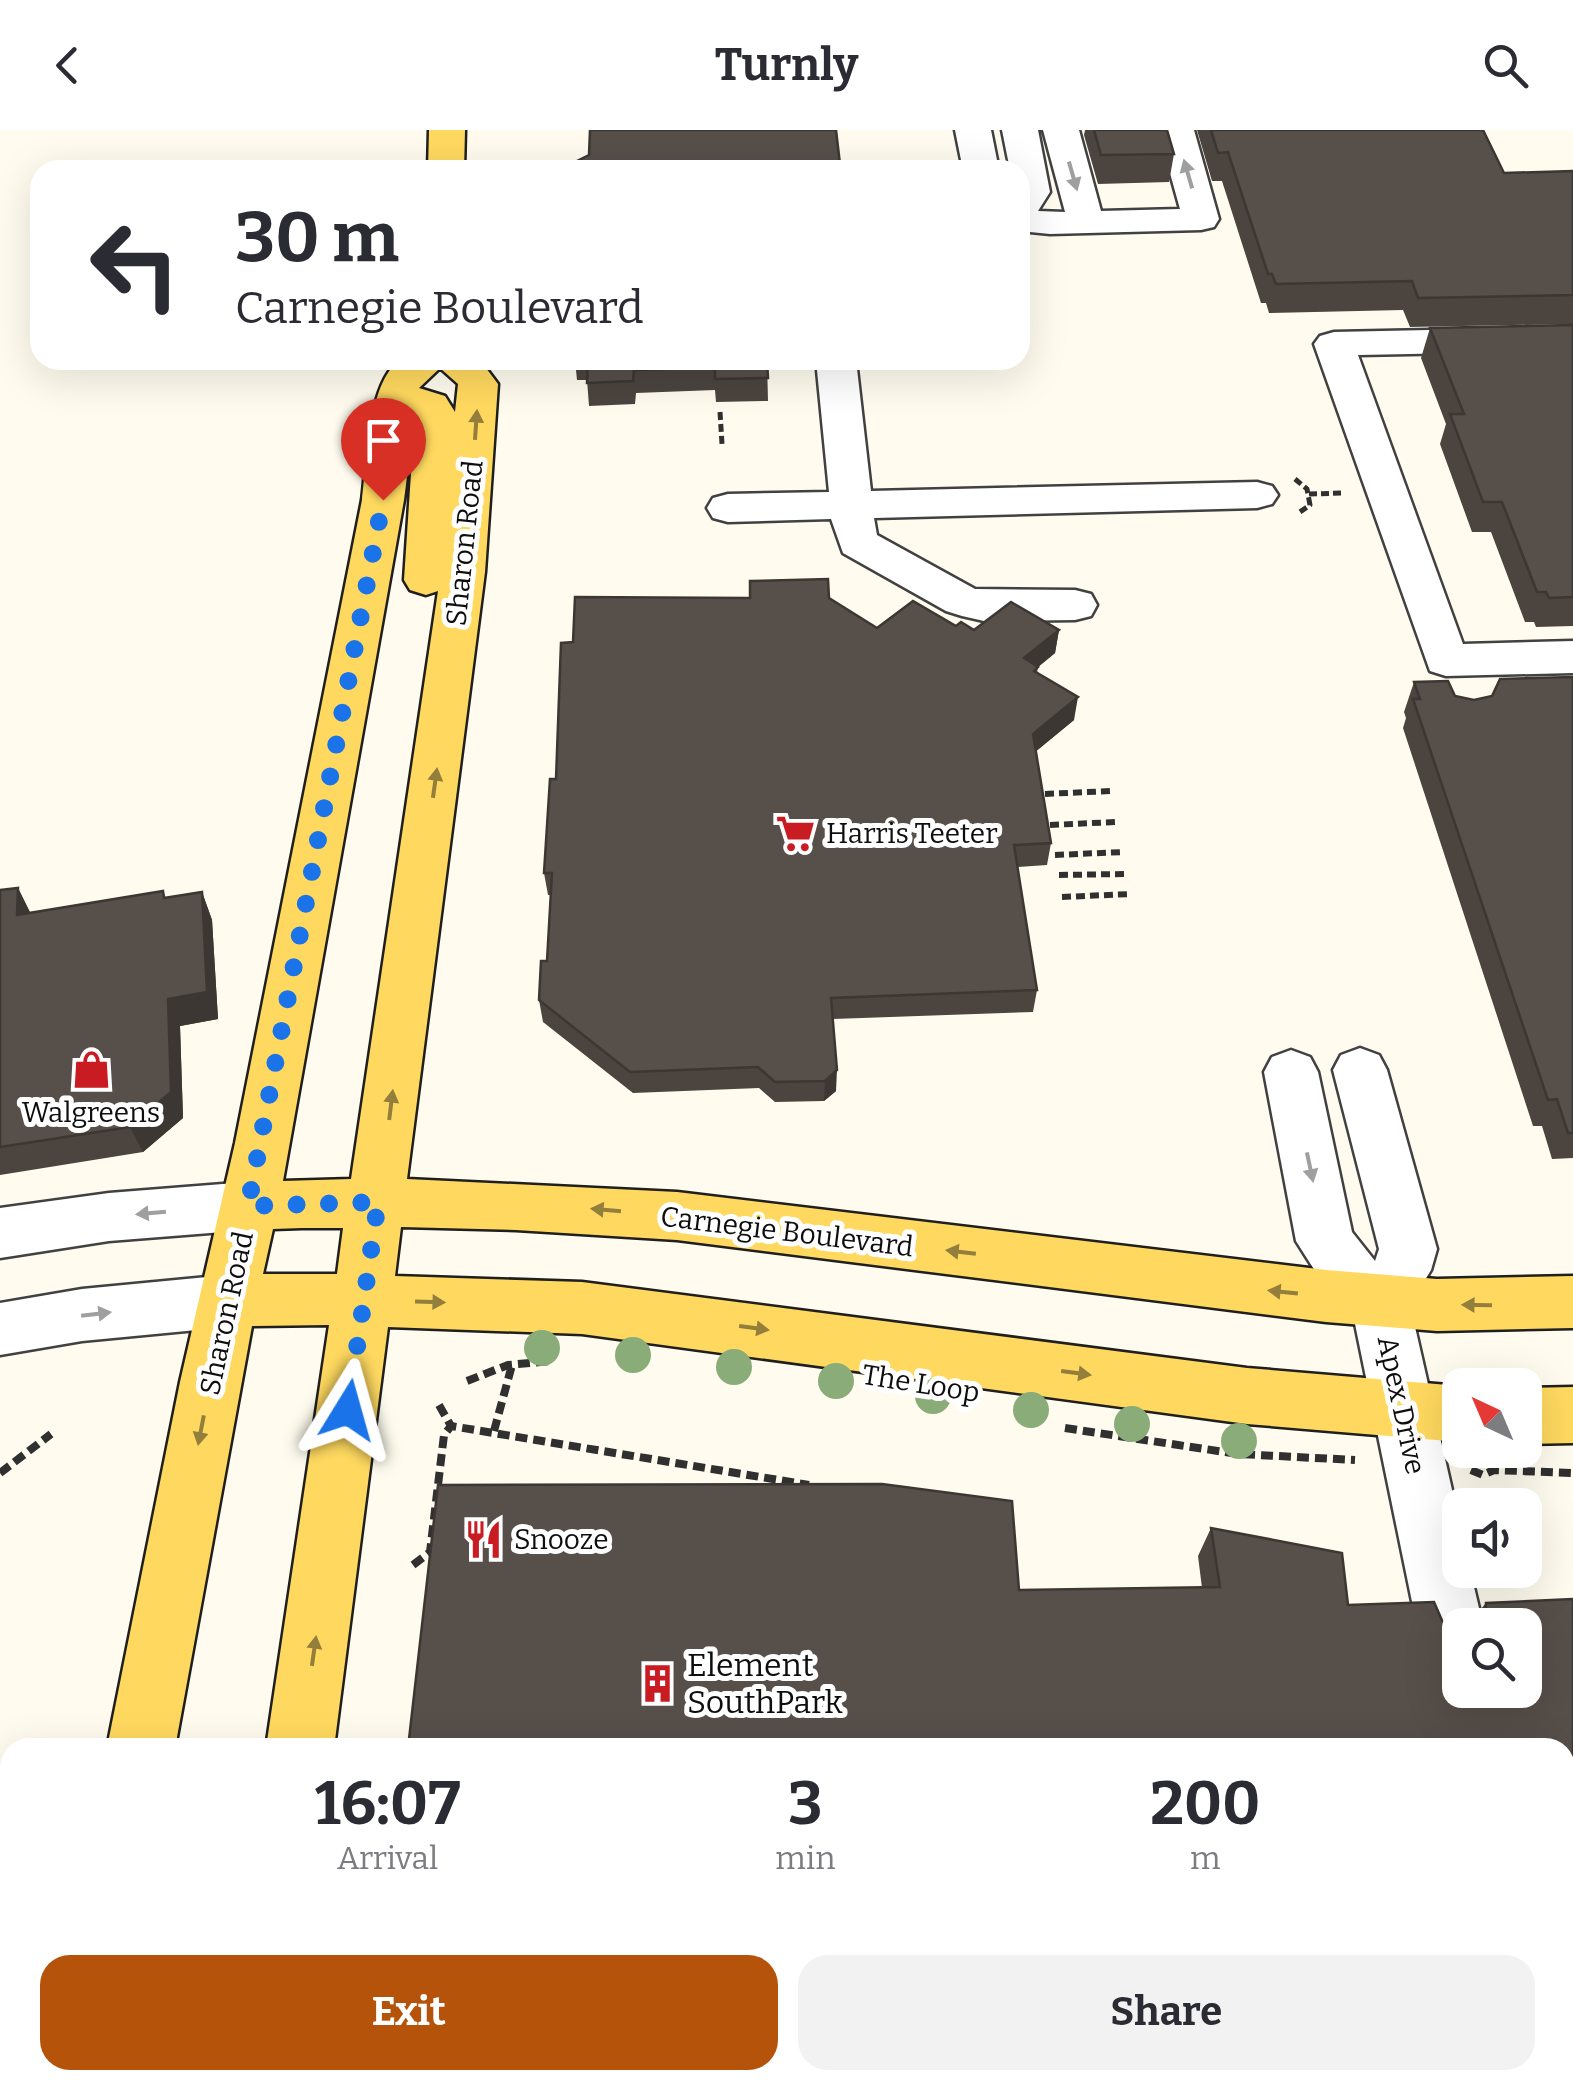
<!DOCTYPE html>
<html lang="en">
<head>
<meta charset="utf-8">
<style>
  body { margin:0; font-family:Bitter,serif; background:#f2f2f3; color:#2b2b33; height:100vh; display:flex; flex-direction:column; font-size:38px; white-space:nowrap }
  * { box-sizing:border-box; margin:0 }
  p { font-size:32px; color:#7c7c81 }
  .icon { flex:none; width:55px; height:55px; fill:none; stroke:currentColor; stroke-width:2; stroke-linecap:round; stroke-linejoin:round }
  .map { position:relative; flex:1; overflow:hidden }
  .details { position:absolute; left:0px; top:1608px; width:1575px; height:352px; display:flex; flex-direction:column; background:#fff; border-radius:30px 30px 0 0; box-shadow:0 10px 40px #0002 }
  .details>* { flex:none }
  .top-card { position:absolute; left:30px; top:30px; width:1000px; height:210px; border-radius:30px; box-shadow:0 10px 40px #0002; background:#fff; color:#2b2b33; overflow:hidden }
  .needle { width:65px; rotate:316deg }
  .fabs { position:absolute; left:1442px; top:1238px; display:grid; gap:20px }
  .fabs a { display:grid; place-items:center; width:100px; height:100px; border-radius:20px; background:#fff; box-shadow:0 10px 40px #0002; font-size:50px }
  .pin { position:absolute; display:grid; place-items:center; width:85px; height:85px; color:#fff; margin:-102px -42px; border-radius:50% 50% 50% 0; rotate:-45deg; box-shadow:0 0 10px #0007 }
  .pin .icon { rotate:45deg }
  .me { position:absolute; width:110px; margin:-55px; rotate:8deg; stroke-linejoin:round; filter:drop-shadow(0 0 8px #0008) }
  .turn { display:flex; align-items:center; gap:35px; height:210px; padding:0 40px; font-size:45px }
  .turn .icon { width:130px; height:130px; stroke-width:2.5 }
  .turn b { display:block; font-size:70px; line-height:85px }
  .eta { display:flex; justify-content:space-evenly; align-items:center; height:170px; text-align:center }
  .eta b { font-size:60px; font-weight:700; line-height:70px }
  .primary-button { display:flex; gap:20px; margin-top:auto; padding:20px 40px }
  .primary-button a { flex:1; height:115px; border-radius:30px; background:#b45309; color:#fff; font-size:40px; font-weight:700; line-height:115px; text-align:center }
  .primary-button a+a { background:#f2f2f3; color:#2b2b33 }
  header { display:flex; justify-content:space-between; align-items:center; height:130px; padding:0 40px; background:#fff; font-size:45px; font-weight:700 }
  .map>svg:first-child { display:block }
</style>
</head>
<body>
<header><svg class="icon" aria-label="back" viewBox="0 0 24 24"><path d="M15 5l-7 7 7 7"/></svg>Turnly<svg class="icon" aria-label="search" viewBox="0 0 24 24"><circle cx="10" cy="10" r="6"/><path d="M15 15l6 6"/></svg></header>
<div class="map">
<svg width="1573" height="1959" viewBox="0 0 1573 1959">
  <rect width="100%" height="100%" fill="#fffcef"/>
  <g fill="none" stroke-linecap="round" stroke-linejoin="round">
    <defs>
      <g id="minor">
        <path d="M955,0H991L999,40H963Z"/>
        <path d="M1002,0H1038L1050,62L1038,81L1065,82L1043,0H1079L1101,81L1180,79L1158,0H1194L1219,89L1214,97L1201,100L1050,104L1020,101V40H1010Z"/>
        <path d="M1573,197V221L1358,225L1463,514L1573,511V543L1446,546L1430,541L1314,214L1320,206L1334,202Z"/>
        <path d="M816,230H856L871,361L1257,352L1272,356L1278,365L1272,374L1257,378L874,388L877,405L975,459L1075,460L1091,464L1097,475L1091,486L1075,490L984,491L962,486L946,481L843,423L831,389L728,392L713,388L707,378L713,368L728,364L829,362Z"/>
        <path d="M1360,918L1379,925L1387,940L1437,1119L1431,1140L1410,1175L1460,1395V1440H1470L1483,1495H1460V1524L1450,1528L1427,1519L1417,1496L1353,1184L1329,1163L1296,1111L1264,942L1272,927L1291,920L1310,927L1318,942L1352,1102L1375,1131L1379,1119L1333,940L1341,925Z"/>
        <path d="M248,1052L268,1059L276,1076L268,1093L248,1100L109,1111L0,1128V1078L109,1063Z"/>
        <path d="M228,1145L249,1153L257,1171L249,1189L228,1197L82,1211L0,1225V1173L82,1159Z"/>
        <path d="M1565,1930L1573,1959H1501L1499,1950H1565Z"/>
      </g>
      <g id="major">
        <path d="M429,0H465L464,40H428Z"/>
        <path d="M400,230H480L498,254L485,442L407,1049L677,1062L1326,1140L1437,1149L1573,1146V1198L1437,1201L1326,1192L677,1110L516,1100L401,1097L395,1146L582,1152L1247,1238L1460,1256V1312L1247,1294L582,1204L388,1197L334,1618H266L329,1195L252,1196L175,1618H107L180,1252L235,1013L362,370C367,332 368,252 400,230ZM440,238L458,254L455,282L445,266L419,258ZM415,283L404,450L410,460L426,465L438,461L351,1049L283,1051L404,370ZM302,1098H343L337,1144H263L273,1099Z"/>
        <path d="M1573,1257V1313L1525,1314V1258Z"/>
        <path d="M43,1950H117L115,1959H41Z"/>
        <path d="M219,1950H293L291,1959H217Z"/>
      </g>
    </defs>
    <use href="#minor" stroke="#414141" stroke-width="5"/>
    <use href="#major" stroke="#1f1f1f" stroke-width="5"/>
    <g stroke="#303030" stroke-width="5" stroke-dasharray="8 4" stroke-linecap="butt">
      <path d="M720,282L722,314"/>
      <path d="M1295,349L1307,359L1310,375L1297,384"/>
      <path d="M1309,364L1343,363"/>
    </g>
    <g stroke="#303030" stroke-width="6" stroke-dasharray="9 5" stroke-linecap="butt">
      <path d="M1045,664L1111,661"/>
      <path d="M1050,695L1117,692"/>
      <path d="M1055,725L1123,722"/>
      <path d="M1059,745L1126,744"/>
      <path d="M1062,767L1130,764"/>
    </g>
    <g stroke="#303030" stroke-width="8" stroke-dasharray="12 6" stroke-linecap="butt">
      <path d="M467,1251L508,1235L552,1231"/>
      <path d="M439,1275L451,1296"/>
      <path d="M1065,1298L1238,1324L1355,1330"/>
      <path d="M494,1301L512,1235"/>
      <path d="M1471,1340L1483,1345L1494,1340L1573,1343"/>
      <path d="M0,1343L51,1304"/>
      <path d="M413,1435L430,1422L444,1305L451,1296L809,1355"/>
    </g>
    <use href="#minor" fill="#fff" fill-rule="evenodd"/>
    <use href="#major" fill="#ffd95f" fill-rule="evenodd"/>
  </g>
  <g fill="#89ac79">
    <circle cx="542" cy="1218" r="18"/>
    <circle cx="633" cy="1225" r="18"/>
    <circle cx="734" cy="1237" r="18"/>
    <circle cx="836" cy="1251" r="18"/>
    <circle cx="933" cy="1266" r="18"/>
    <circle cx="1031" cy="1280" r="18"/>
    <circle cx="1132" cy="1294" r="18"/>
    <circle cx="1239" cy="1311" r="18"/>
  </g>
  <g fill="#4b443f">
    <path d="M1085,0H1167L1174,24L1169,52L1098,54L1084,5Z"/>
    <path d="M1197,0H1483L1504,43L1573,41V194L1410,197L1403,180L1269,183L1266,173H1261L1222,51H1212Z"/>
    <path d="M1573,195V496L1536,497L1534,492H1525L1491,402H1472L1440,314L1446,294L1421,228L1430,198Z"/>
    <path d="M575,230H767L768,271L716,272L715,260L636,263L635,274L589,276L587,250H577Z"/>
    <path d="M829,468L877,498L956,496L974,500H1059L1055,523L1038,537L1037,543L1074,590L1035,622L1051,713L1047,735L1018,737L1037,860L1033,882L833,889L836,961L824,971L775,972L759,958L633,963L543,892L539,870L547,831L551,765H548L544,743L573,512Z"/>
    <path d="M1573,547V1028L1552,1029L1542,996H1533L1403,598L1406,588L1404,582L1414,552L1455,566L1474,570Z"/>
    <path d="M18,758L30,783L163,761L166,768L202,762L212,790L218,889L180,896L183,988L143,1022L0,1045V760Z"/>
    <path d="M1211,1398L1348,1475L1460,1560L1525,1495H1467L1486,1473L1573,1469V1677H1565V1618L1019,1460L1202,1458L1198,1426Z"/>
  </g>
  <g fill="#3d3733">
    <path d="M1059,500L1055,523L1021,551L1024,528Z"/>
    <path d="M1078,567L1074,590L1029,627L1033,604Z"/>
    <path d="M18,758L32,786L17,785Z"/>
    <path d="M202,762L212,790L218,889L180,896L183,988L143,1022L130,997Z"/>
    <path d="M837,940L836,961L824,971L825,951Z"/>
  </g>
  <g fill="#574f49" stroke="#3d3733" stroke-width="2.5">
    <path d="M590,0H836L840,34H834L835,40H571V34L589,25Z"/>
    <path d="M1094,0H1167L1174,24L1101,25Z"/>
    <path d="M1211,0H1483L1504,43L1573,41V165L1418,168L1412,151L1276,154L1272,144H1268L1228,22L1218,23Z"/>
    <path d="M1573,195V467L1549,468L1546,462H1537L1502,372H1483L1450,284H1464L1430,198Z"/>
    <path d="M588,230H767L768,248L715,249V237L634,240L633,251L587,253Z"/>
    <path d="M828,449L829,468L877,498L913,471L956,496L961,492L974,500L1011,472L1059,500L1024,528L1038,537L1034,541L1078,567L1033,604L1051,713L1014,715L1037,860L831,868L837,940L825,951L775,952L758,937L630,942L539,870L541,831H547L552,743H544L550,649H556L561,513L573,512L575,467L750,468V451Z"/>
    <path d="M1573,547V1003H1568L1557,969L1548,970L1413,569H1420L1414,552L1448,551L1455,566L1474,570L1492,566L1500,549Z"/>
    <path d="M18,758L17,785L163,761L164,768L202,762L207,862L168,869L171,962L130,997L0,1017V760Z"/>
    <path d="M882,1354L1012,1371L1019,1460L1220,1457L1211,1398L1342,1423L1348,1475L1434,1472L1444,1495L1460,1502V1560H1525V1495H1485L1486,1473L1573,1469V1656H1565V1618H408L438,1355Z"/>
    <path d="M371,1950H1481L1482,1959H370Z"/>
  </g>
  <defs><path id="oneway-solid" d="M-6-.8H1V-3.2L6.5 0L1 3.2V.8H-6Z" transform="scale(2.5)"/></defs>
  <g fill="#9f9f9f">
    <use href="#oneway-solid" transform="translate(1188 44) rotate(-106)"/>
    <use href="#oneway-solid" transform="translate(1073 46) rotate(74)"/>
    <use href="#oneway-solid" transform="translate(1310 1037) rotate(78)"/>
    <use href="#oneway-solid" transform="translate(151 1083) rotate(175)"/>
    <use href="#oneway-solid" transform="translate(96 1184) rotate(-7)"/>
  </g>
  <g fill="#937e3b">
    <use href="#oneway-solid" transform="translate(476 295) rotate(-86)"/>
    <use href="#oneway-solid" transform="translate(435 653) rotate(-82)"/>
    <use href="#oneway-solid" transform="translate(391 975) rotate(-83)"/>
    <use href="#oneway-solid" transform="translate(606 1080) rotate(-175)"/>
    <use href="#oneway-solid" transform="translate(961 1122) rotate(-173)"/>
    <use href="#oneway-solid" transform="translate(1283 1162) rotate(-174)"/>
    <use href="#oneway-solid" transform="translate(430 1172) rotate(2)"/>
    <use href="#oneway-solid" transform="translate(1477 1175) rotate(-179)"/>
    <use href="#oneway-solid" transform="translate(754 1198) rotate(8)"/>
    <use href="#oneway-solid" transform="translate(1076 1243) rotate(8)"/>
    <use href="#oneway-solid" transform="translate(201 1300) rotate(101)"/>
    <use href="#oneway-solid" transform="translate(314 1521) rotate(-82)"/>
  </g>
  <g fill="none" stroke-linecap="round" stroke-linejoin="round">
    <path stroke="#1a73e8" stroke-width="18" stroke-dasharray="0 32.4" d="M348,1280L378,1072L248,1076L383,370"/>
  </g>
  <defs>
    <symbol id="supermarket-bare" viewBox="-9 -9 18 18"><path d="M-6-5.5h2.5l.6 2H6L4.5 2H-2.5L-4.4-4H-6ZM-1.5 3.2a1.3 1.3 0 1 0 .1 0ZM3 3.2a1.3 1.3 0 1 0 .1 0Z" fill="#c91b22" stroke="#fff" stroke-width="2.5" paint-order="stroke"/></symbol>
    <symbol id="shop-bare" viewBox="-9 -9 18 18"><path d="M-5-2.5h2.3a2.7 3.5 0 0 1 5.4 0H5L5.5 6h-11ZM-1.5-2.5h3a1.5 2.3 0 0 0-3 0Z" fill="#c91b22" stroke="#fff" stroke-width="2.5" paint-order="stroke"/></symbol>
    <symbol id="restaurant-bare" viewBox="-9 -9 18 18"><path d="M-5-6h1v4h1v-4h1v4h1v-4h1v5L-1.5 .5V6h-2V.5L-5-1ZM5-6V6H3V1.5H1.5Q1.5-4 5-6Z" fill="#c91b22" stroke="#fff" stroke-width="2.5" paint-order="stroke"/></symbol>
    <symbol id="building-bare" viewBox="-9 -9 18 18"><path d="M-4-6H4V6H1V3H-1V6H-4ZM-2.5-4.3h1.7v1.8h-1.7ZM.8-4.3h1.7v1.8H.8ZM-2.5-1h1.7V.8h-1.7ZM.8-1h1.7V.8H.8Z" fill="#c91b22" stroke="#fff" stroke-width="2.5" paint-order="stroke"/></symbol>
  </defs>
  <g fill-rule="evenodd">
    <use href="#supermarket-bare" x="768" y="676" width="55" height="55"/>
    <use href="#shop-bare" x="64" y="912" width="55" height="55"/>
    <use href="#restaurant-bare" x="456" y="1382" width="55" height="55"/>
    <use href="#building-bare" x="630" y="1526" width="55" height="55"/>
  </g>
  <g text-anchor="middle" stroke-width="10" stroke-linejoin="round" paint-order="stroke">
    <g font-size="28" fill="#0e0e0e" stroke="#fff">
      <text transform="translate(464 413) rotate(-84)" y="10">Sharon Road</text>
      <text transform="translate(787 1101) rotate(7)" y="10">Carnegie Boulevard</text>
      <text transform="translate(226 1183) rotate(-78)" y="10">Sharon Road</text>
      <text transform="translate(921 1253) rotate(9)" y="10">The Loop</text>
      <text transform="translate(1402 1275) rotate(78)" y="10">Apex Drive</text>
    </g>
    <g font-size="28" fill="#0e0e0e" stroke="#fff" text-anchor="start">
      <text x="826" y="713">Harris Teeter</text>
      <text x="91" y="992" text-anchor="middle">Walgreens</text>
      <text x="514" y="1419">Snooze</text>
    </g>
    <g font-size="32" fill="#0e0e0e" stroke="#fff" text-anchor="start">
      <text x="687" y="1546">Element<tspan x="687" dy="37">SouthPark</tspan></text>
    </g>
  </g>
</svg>
<div class="fabs">
<a><svg class="needle" viewBox="-14 -14 28 28"><path d="M0-13l5 13h-10z" fill="#e53935"/><path d="M0 13l5-13h-10z" fill="#7c7c81"/></svg></a>
<a><svg class="icon" aria-label="sound" viewBox="0 0 24 24"><path d="M4 9h4l5-4v14l-5-4H4zM17 9q2 3 0 6"/></svg></a>
<a><svg class="icon" aria-label="search" viewBox="0 0 24 24"><circle cx="10" cy="10" r="6"/><path d="M15 15l6 6"/></svg></a>
</div>
<div class="pin" style="left:383px;top:370px;background:#d93025"><svg class="icon" aria-label="arrive" viewBox="0 0 24 24"><path d="M6 21V4h12l-3 4 3 4H6"/></svg></div>
<svg class="me" style="left:348px;top:1280px" viewBox="-20 -20 40 40"><path d="M0-17L14 15 0 8-14 15z" fill="#1a73e8" stroke="#fff" stroke-width="4"/></svg>
<div class="top-card">
<div class="turn"><svg class="icon" aria-label="left" viewBox="0 0 24 24"><path d="M17 20v-9H6M10 6l-5 5 5 5"/></svg><div><b>30 m</b>Carnegie Boulevard</div></div>
</div>
<section class="details">
<div class="eta">
<div><b>16:07</b><p>Arrival</p></div>
<div><b>3</b><p>min</p></div>
<div><b>200</b><p>m</p></div>
</div>
<div class="primary-button"><a>Exit</a><a>Share</a></div>
</section>
</div>
</body>
</html>
